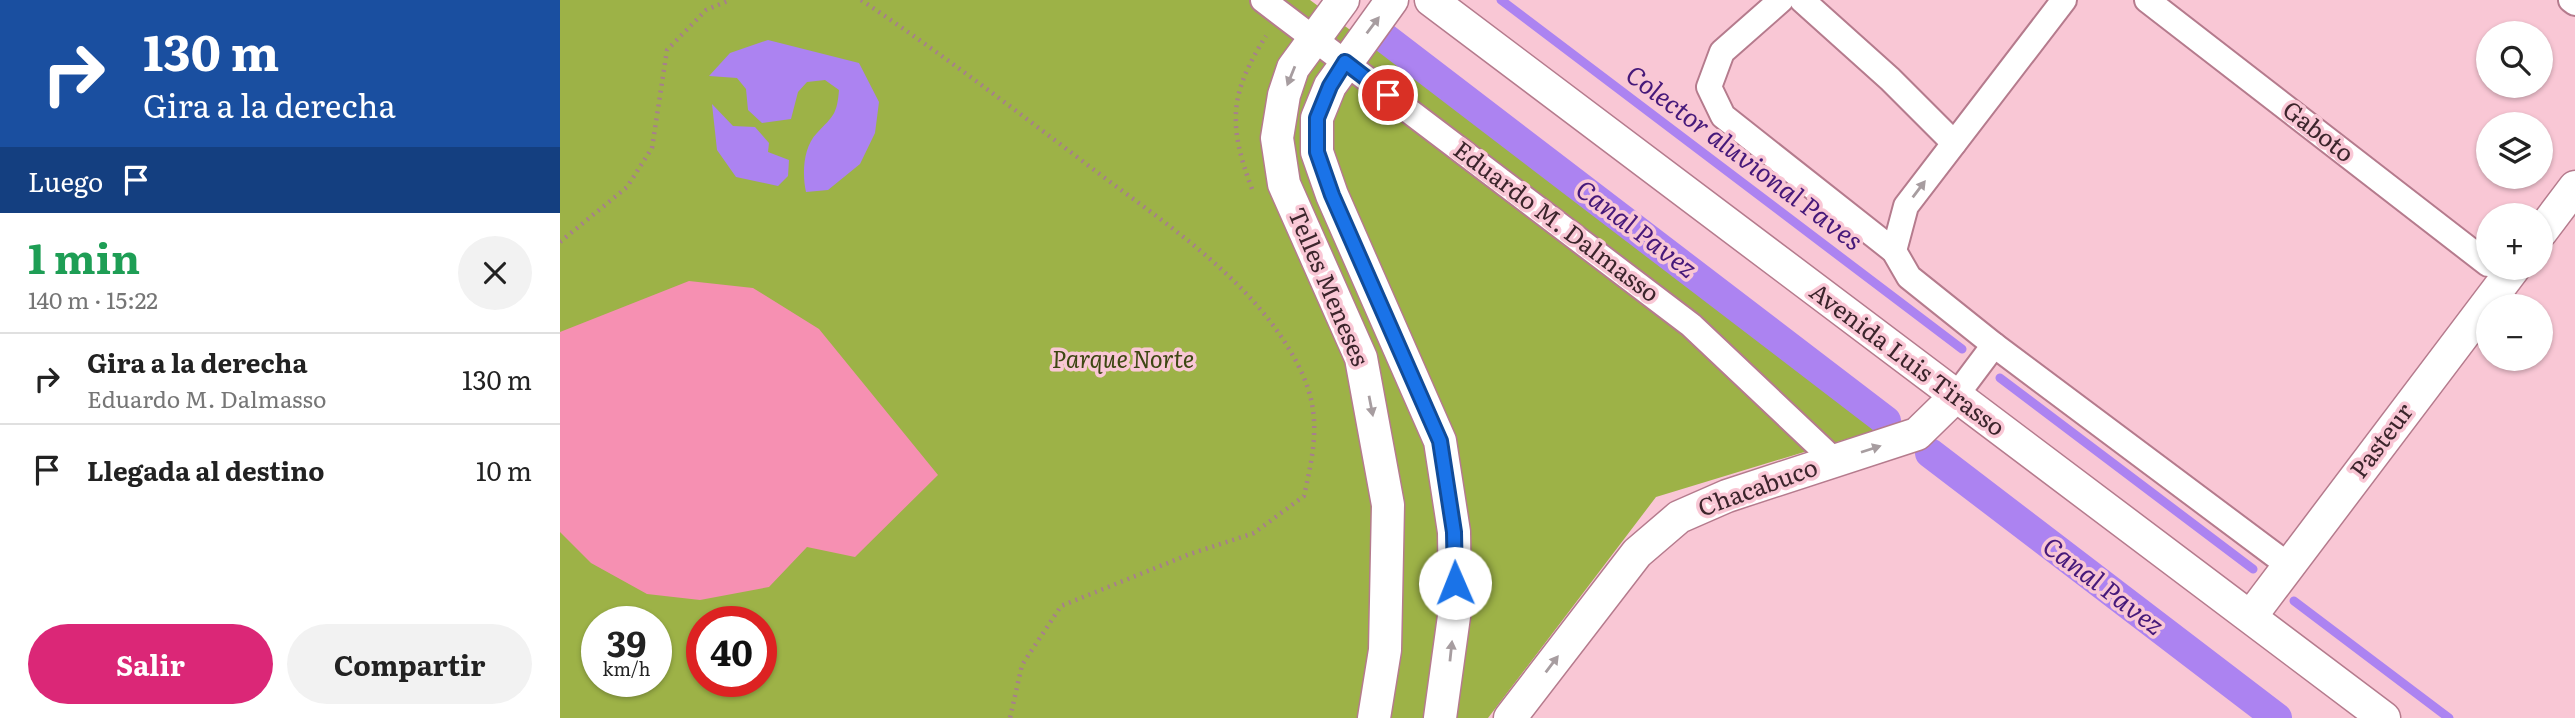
<!DOCTYPE html>
<html lang="es">
<head>
<meta charset="utf-8">
<style>
  body { margin:0; font-family:Literata,serif; background:#f2f2f2; color:#222; height:100vh; display:flex; flex-direction:column; font-size:26px; white-space:nowrap }
  * { box-sizing:border-box; margin:0 }
  p { font-size:23px; color:#767676 }
  .icon { flex:none; width:38px; height:38px; fill:none; stroke:currentColor; stroke-width:2; stroke-linecap:round; stroke-linejoin:round }
  .map { position:relative; flex:1; overflow:hidden }
  .sheet { display:flex; flex-direction:column; background:#fff; width:560px }
  .sheet>* { flex:none }
  .hud { background:#1a4fa0; color:#fff; overflow:hidden }
  .tools { position:absolute; left:1916px; top:21px; display:grid; gap:14px }
  .tools a { display:grid; place-items:center; width:77px; height:77px; border-radius:50%; background:#fff; box-shadow:0 2px 5px #0004; font-size:35px }
  .speed { position:absolute; left:21px; top:606px; display:flex; gap:14px; font-size:35px; font-weight:700; text-align:center }
  .speed>* { display:grid; place-content:center; width:91px; height:91px; border-radius:50%; background:#fff; box-shadow:0 2px 5px #0004; line-height:1 }
  .speed small { font-size:18px; font-weight:400 }
  .speed .limit { border:10px solid #d22; background:#fff; color:#111 }
  .pin { position:absolute; display:grid; place-items:center; width:60px; height:60px; color:#fff; margin:-30px; border:4px solid #fff; border-radius:50%; box-shadow:0 2px 7px #0007 }
  .me { position:absolute; width:77px; margin:-38px; rotate:359deg; stroke-linejoin:round; filter:drop-shadow(0 0 5px #0008) }
  .turn { display:flex; align-items:center; gap:24px; height:147px; padding:0 28px; font-size:32px }
  .turn .icon { width:91px; height:91px; stroke-width:2.5 }
  .turn b { display:block; font-size:49px; line-height:60px }
  .then { display:flex; align-items:center; height:66px; padding:0 28px; background:#0003; gap:14px; font-size:26px }
  .round { display:grid; place-items:center; flex:none; width:74px; height:74px; border-radius:37px; background:#f2f2f2 }
  .overview { display:flex; align-items:center; justify-content:space-between; height:119px; padding:0 28px }
  h1 { font-size:42px; font-weight:700; line-height:52px; color:#1e9e55 }
  .action { display:flex; gap:14px; margin-top:auto; padding:14px 28px }
  .action a { flex:1; height:80px; border-radius:42px; background:#db2777; color:#fff; font-size:28px; font-weight:700; line-height:80px; text-align:center }
  .action a+a { background:#f2f2f2; color:#222 }
  ul { padding:0; list-style:none }
  li { display:flex; align-items:center; gap:21px; height:91px; padding:0 28px; border-top:2px solid #e0e0e0 }
  li div { flex:1 }
  li b { display:block; font-size:26px }
  li em { font-style:normal }
  main { display:flex; flex:1; min-height:0 }
  .map>svg:first-child { display:block }
</style>
</head>
<body>
<main>
<section class="sheet">
<div class="hud">
<div class="turn"><svg class="icon" aria-label="right" viewBox="0 0 24 24"><path d="M7 20v-9h11M14 6l5 5-5 5"/></svg><div><b>130 m</b>Gira a la derecha</div></div>
<div class="then">Luego<svg class="icon" aria-label="arrive" viewBox="0 0 24 24"><path d="M6 21V4h12l-3 4 3 4H6"/></svg></div>
</div>
<div class="overview"><div><h1>1 min</h1><p>140 m · 15:22</p></div><a class="round"><svg class="icon" aria-label="close" viewBox="0 0 24 24"><path d="M6 6l12 12M18 6L6 18"/></svg></a></div>
<ul>
<li><svg class="icon" aria-label="right" viewBox="0 0 24 24"><path d="M7 20v-9h11M14 6l5 5-5 5"/></svg><div><b>Gira a la derecha</b><p>Eduardo M. Dalmasso</p></div><em>130 m</em></li>
<li><svg class="icon" aria-label="arrive" viewBox="0 0 24 24"><path d="M6 21V4h12l-3 4 3 4H6"/></svg><div><b>Llegada al destino</b></div><em>10 m</em></li>
</ul>
<div class="action"><a>Salir</a><a>Compartir</a></div>
</section>
<div class="map">
<svg width="2015" height="718" viewBox="0 0 2015 718">
  <rect width="100%" height="100%" fill="#f9c7d5"/>
  <path fill="#9db247" fill-rule="evenodd" d="M0,0H750L1323,428L1096,497L928,718H0ZM37,621H96V681H37ZM142,621H201V681H142Z"/>
  <g fill="#ac83f1">
    <path d="M208,40L299,63L319,102L315,133L300,164L268,190L246,192C242,174 243,147 257,133C273,116 277,115 279,90L265,80L247,82L238,92L231,119L202,123L188,110L186,89L177,78L149,76L170,53Z"/>
    <path d="M152,104L173,126L195,127L209,143L208,152L229,160L228,176L218,186L176,177L157,150Z"/>
  </g>
  <g fill="none" stroke-linecap="round" stroke-linejoin="round">
    <g stroke="#ac83f1" stroke-width="9">
      <path d="M941,0L1402,349"/>
      <path d="M1440,378L1693,569"/>
      <path d="M1734,601L1889,718"/>
    </g>
    <g stroke="#ac83f1" stroke-width="30">
      <path d="M825,38L1326,421"/>
      <path d="M1370,453L1717,718"/>
    </g>
  </g>
  <path fill="#f690b2" d="M129,281L193,288L259,329L378,475L295,557L247,547L209,587L140,600L87,594L31,563L0,532V332Z"/>
  <g fill="none" stroke-linecap="round" stroke-linejoin="round">
    <defs>
      <g id="minor">
        <path d="M703,0L1131,325L1275,461"/>
        <path d="M1221,0L1162,52L1149,87L1163,116L1334,251L1349,277L1434,345L1728,565"/>
        <path d="M1242,0L1330,79L1394,143"/>
        <path d="M1587,0L1928,264"/>
        <path d="M2011,0L2015,3"/>
        <path d="M1334,251L1346,206L1504,0"/>
        <path d="M1395,397L1434,345"/>
      </g>
      <g id="tertiary">
        <path d="M783,0L733,68L724,95L717,138L724,184L801,358L828,505L825,650L814,718"/>
        <path d="M832,0L770,86L757,118V152L772,195L880,441L894,532L895,609L880,718"/>
        <path d="M871,0L1824,718"/>
        <path d="M1981,232L2015,187"/>
        <path d="M1691,616L1954,268"/>
        <path d="M950,718L1077,553L1119,517L1167,496L1357,434L1395,397"/>
      </g>
    </defs>
    <use href="#minor" stroke="#b57b8d" stroke-width="28"/>
    <use href="#tertiary" stroke="#b57b8d" stroke-width="35"/>
    <g stroke="#a7808b" stroke-width="4.5" stroke-dasharray="2 5" stroke-linecap="butt">
      <path d="M301,0C378,51 451,107 525,163C602,222 698,281 741,371C762,415 754,451 744,496L694,533L630,554L501,606L462,665L450,718"/>
      <path d="M692,189C668,125 669,94 706,36"/>
      <path d="M0,242L67,187L92,148L107,50L146,10L170,0"/>
    </g>
    <use href="#minor" stroke="#fff" stroke-width="24"/>
    <use href="#tertiary" stroke="#fff" stroke-width="32"/>
  </g>
  <defs><path id="oneway-solid" d="M-6-.8H1V-3.2L6.5 0L1 3.2V.8H-6Z" transform="scale(1.75)"/></defs>
  <g fill="#a79da0">
    <use href="#oneway-solid" transform="translate(813 25) rotate(-53)"/>
    <use href="#oneway-solid" transform="translate(731 76) rotate(112)"/>
    <use href="#oneway-solid" transform="translate(1359 189) rotate(-53)"/>
    <use href="#oneway-solid" transform="translate(811 406) rotate(79)"/>
    <use href="#oneway-solid" transform="translate(1311 449) rotate(-18)"/>
    <use href="#oneway-solid" transform="translate(891 651) rotate(-84)"/>
    <use href="#oneway-solid" transform="translate(992 664) rotate(-53)"/>
  </g>
  <g fill="none" stroke-linecap="round" stroke-linejoin="round">
    <defs>
      <path id="route" d="M828,95L785,62L770,86L757,118V152L772,195L880,441L894,532L895,583"/>
    </defs>
    <use href="#route" stroke="#114b97" stroke-width="18"/>
    <use href="#route" stroke="#1a73e8" stroke-width="12"/>
  </g>
  <g text-anchor="middle" stroke-width="7" stroke-linejoin="round" paint-order="stroke">
    <g font-size="24" fill="#3c252c" stroke="#f9c7d5">
      <text transform="translate(1758 132) rotate(38)" y="8">Gaboto</text>
      <text transform="translate(996 222) rotate(37)" y="8">Eduardo M. Dalmasso</text>
      <text transform="translate(768 287) rotate(67)" y="8">Telles Meneses</text>
      <text transform="translate(1347 360) rotate(37)" y="8">Avenida Luis Tirasso</text>
      <text transform="translate(1822 441) rotate(-53)" y="8">Pasteur</text>
      <text transform="translate(1198 488) rotate(-20)" y="8">Chacabuco</text>
    </g>
    <g font-size="24" font-style="italic" fill="#3d4712" stroke="#f9c7d5">
      <text x="563" y="368">Parque Norte</text>
    </g>
    <g font-size="26" font-style="italic" fill="#46197a" stroke="#f9c7d5">
      <text transform="translate(1184 158) rotate(37)" y="9">Colector aluvional Paves</text>
      <text transform="translate(1076 229) rotate(37)" y="9">Canal Pavez</text>
      <text transform="translate(1543 586) rotate(37)" y="9">Canal Pavez</text>
    </g>
  </g>
</svg>
<div class="tools">
<a><svg class="icon" aria-label="search" viewBox="0 0 24 24"><circle cx="10" cy="10" r="6"/><path d="M15 15l6 6"/></svg></a>
<a><svg class="icon" aria-label="layers" viewBox="0 0 24 24"><path d="M12 4l9 5-9 5-9-5zM3 14l9 5 9-5"/></svg></a>
<a>+</a>
<a>−</a>
</div>
<div class="speed"><div>39<small>km/h</small></div><div class="limit">40</div></div>
<div class="pin" style="left:828px;top:95px;background:#d93025"><svg class="icon" aria-label="arrive" viewBox="0 0 24 24"><path d="M6 21V4h12l-3 4 3 4H6"/></svg></div>
<svg class="me" style="left:895px;top:583px" viewBox="-20 -20 40 40"><circle r="19" fill="#fff"/><path d="M0-13L10 11 0 6-10 11z" fill="#1a73e8"/></svg>
</div>
</main>
</body>
</html>
